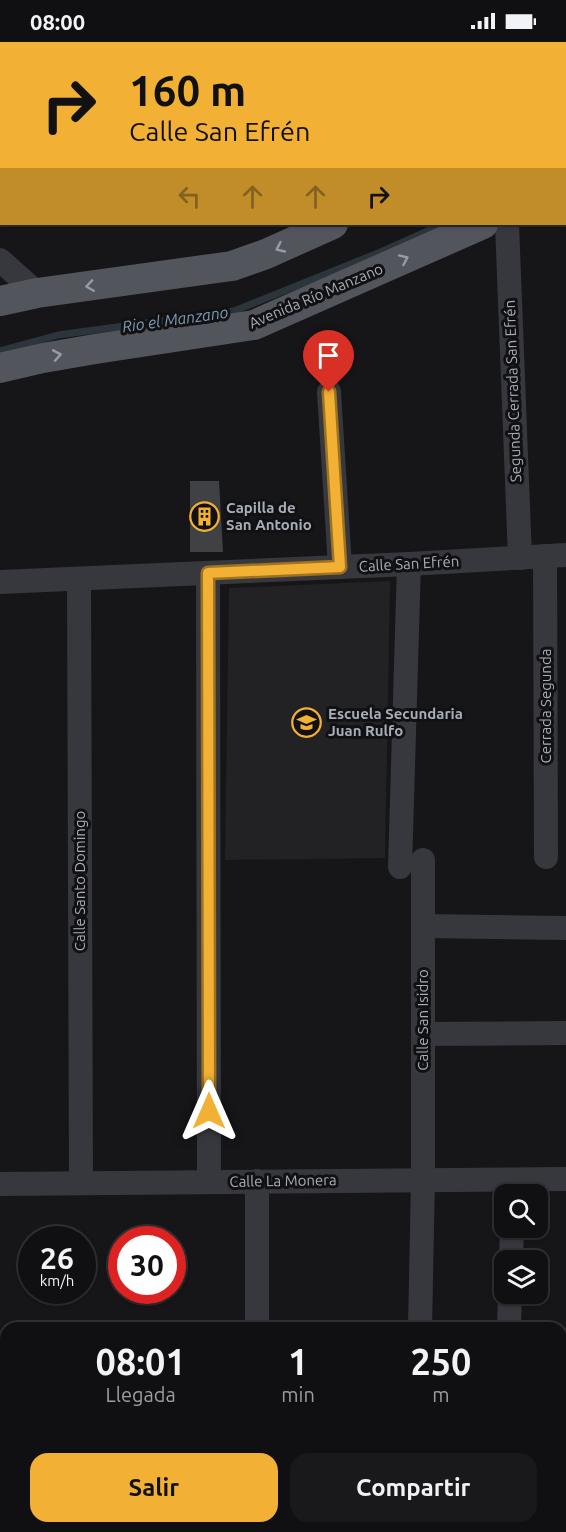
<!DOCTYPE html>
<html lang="es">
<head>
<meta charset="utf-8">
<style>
  body { margin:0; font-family:Ubuntu,sans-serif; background:#19191b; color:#f1f3f6; height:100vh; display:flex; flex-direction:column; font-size:22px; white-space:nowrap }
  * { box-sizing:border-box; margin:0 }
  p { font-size:20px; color:#9c9d9f }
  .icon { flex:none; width:33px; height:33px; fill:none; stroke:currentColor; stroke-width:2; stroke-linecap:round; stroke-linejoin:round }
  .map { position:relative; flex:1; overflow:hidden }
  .sheet { position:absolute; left:0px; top:1280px; width:567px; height:212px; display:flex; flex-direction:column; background:#101012; border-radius:18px 18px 0 0; box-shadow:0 2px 4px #0004,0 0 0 2px #303032 }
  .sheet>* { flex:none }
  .banner { position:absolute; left:0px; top:0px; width:567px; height:183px; box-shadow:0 2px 4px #0004,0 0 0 2px #303032; background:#f2b134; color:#111; overflow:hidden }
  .controls { position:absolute; left:494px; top:1142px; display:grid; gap:12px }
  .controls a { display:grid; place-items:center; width:54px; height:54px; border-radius:12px; background:#101012; box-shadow:0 2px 4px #0004,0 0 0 2px #303032; font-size:30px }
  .speed { position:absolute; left:18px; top:1184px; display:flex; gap:12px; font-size:30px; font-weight:700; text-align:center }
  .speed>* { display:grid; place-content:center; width:78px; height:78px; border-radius:50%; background:#101012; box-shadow:0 2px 4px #0004,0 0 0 2px #303032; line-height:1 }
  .speed small { font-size:15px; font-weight:400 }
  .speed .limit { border:9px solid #d22; background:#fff; color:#111 }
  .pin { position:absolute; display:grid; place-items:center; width:51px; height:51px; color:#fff; margin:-62px -26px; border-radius:50% 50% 50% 0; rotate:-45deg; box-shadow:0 0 6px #0007 }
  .pin .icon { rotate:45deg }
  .me { position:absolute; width:66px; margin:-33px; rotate:0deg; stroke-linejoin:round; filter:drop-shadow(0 0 4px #0008) }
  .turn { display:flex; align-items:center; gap:21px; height:126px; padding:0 30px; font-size:27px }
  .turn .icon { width:78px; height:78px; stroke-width:2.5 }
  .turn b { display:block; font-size:42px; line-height:51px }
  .lanes { display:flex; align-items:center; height:57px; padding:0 30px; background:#0003; justify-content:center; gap:30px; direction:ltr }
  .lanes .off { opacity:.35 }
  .eta { display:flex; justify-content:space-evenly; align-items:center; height:102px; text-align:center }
  .eta b { font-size:36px; font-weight:700; line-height:42px }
  .primary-button { display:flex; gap:12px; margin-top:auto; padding:12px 30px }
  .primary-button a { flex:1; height:69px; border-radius:18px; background:#f2b134; color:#111; font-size:24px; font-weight:700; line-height:69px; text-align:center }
  .primary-button a+a { background:#19191b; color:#f1f3f6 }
  .status { display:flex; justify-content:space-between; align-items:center; height:42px; padding:0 30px; background:#101012; direction:ltr }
  .status svg { height:16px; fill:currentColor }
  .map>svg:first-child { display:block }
</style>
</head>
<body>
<div class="status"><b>08:00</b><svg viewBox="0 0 49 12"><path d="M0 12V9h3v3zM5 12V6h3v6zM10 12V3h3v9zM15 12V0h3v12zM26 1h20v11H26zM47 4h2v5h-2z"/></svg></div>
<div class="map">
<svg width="566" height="1490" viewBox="0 0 566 1490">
  <rect width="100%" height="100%" fill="#161618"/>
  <path fill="#222225" d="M390,539L385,816L225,818L229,546Z"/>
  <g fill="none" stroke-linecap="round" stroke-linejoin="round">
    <path stroke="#2c353c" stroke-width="7" d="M0,309L58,293L234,269L383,209L443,182"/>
  </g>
  <path fill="#404145" d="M190,439H219L223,510H190Z"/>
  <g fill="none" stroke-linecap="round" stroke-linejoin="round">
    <g stroke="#37383d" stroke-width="24">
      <path d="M207,0V2"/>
      <path d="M328,0V2"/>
      <path d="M488,0L489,2"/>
      <path d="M548,0L549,2"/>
      <path d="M148,2L149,0"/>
      <path d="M0,14L2,12"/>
      <path d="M566,26V27"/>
      <path d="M507,182L520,516"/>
      <path d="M0,218L37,251"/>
      <path d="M329,350L340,525"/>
      <path d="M545,514L546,815"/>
      <path d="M208,531L209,1139"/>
      <path d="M79,537L81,1141"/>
      <path d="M0,540L409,522L566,513"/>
      <path d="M400,825L409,522"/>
      <path d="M424,884L566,886"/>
      <path d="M423,992L566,991"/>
      <path d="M0,1142L566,1137"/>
      <path d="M511,1218L512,1185"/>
      <path d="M257,1286V1139"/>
      <path d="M420,1286L423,1137V818"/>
      <path d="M509,1286L510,1251"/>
      <path d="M257,1490V1485"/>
      <path d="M415,1490L416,1485"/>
    </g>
    <g stroke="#53555c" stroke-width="30">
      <path d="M0,259L37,251L232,224L266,212L333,182"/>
      <path d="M0,326L43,316L95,307L254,283L483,182"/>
    </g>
  </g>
  <defs><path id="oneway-chevron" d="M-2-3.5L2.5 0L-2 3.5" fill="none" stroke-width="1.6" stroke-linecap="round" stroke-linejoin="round" transform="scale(1.5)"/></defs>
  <g stroke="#979ba6">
    <use href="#oneway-chevron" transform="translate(280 206) rotate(155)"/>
    <use href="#oneway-chevron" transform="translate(404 217) rotate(-24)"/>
    <use href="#oneway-chevron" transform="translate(90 244) rotate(172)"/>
    <use href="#oneway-chevron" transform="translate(57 313) rotate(-10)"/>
  </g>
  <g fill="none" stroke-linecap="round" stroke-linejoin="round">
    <defs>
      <path id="route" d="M209,1069L208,531L340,525L329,350"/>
    </defs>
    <use href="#route" stroke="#9d7322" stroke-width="15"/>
    <use href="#route" stroke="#f2b134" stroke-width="10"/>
  </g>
  <defs>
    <symbol id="building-ring" viewBox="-11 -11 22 22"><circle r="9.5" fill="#111113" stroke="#f2b134" stroke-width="1.5"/><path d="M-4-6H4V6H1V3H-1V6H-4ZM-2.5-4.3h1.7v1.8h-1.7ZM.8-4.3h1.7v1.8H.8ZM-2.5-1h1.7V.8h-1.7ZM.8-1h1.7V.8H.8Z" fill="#f2b134"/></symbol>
    <symbol id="school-ring" viewBox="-11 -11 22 22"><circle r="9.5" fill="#111113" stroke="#f2b134" stroke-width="1.5"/><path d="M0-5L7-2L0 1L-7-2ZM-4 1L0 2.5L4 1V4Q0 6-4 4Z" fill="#f2b134"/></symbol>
  </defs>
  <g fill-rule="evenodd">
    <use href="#building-ring" x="188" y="458" width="33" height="33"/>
    <use href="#school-ring" x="290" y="664" width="33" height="33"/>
  </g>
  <g text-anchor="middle" stroke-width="6" stroke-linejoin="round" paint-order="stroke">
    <g font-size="15" fill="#a8adb8" stroke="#111113">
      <text transform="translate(316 254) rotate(-23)" y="5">Avenida Río Manzano</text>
      <text transform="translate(513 349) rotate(-92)" y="5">Segunda Cerrada San Efrén</text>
      <text transform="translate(409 522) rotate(-3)" y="5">Calle San Efrén</text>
      <text transform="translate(546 664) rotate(-90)" y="5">Cerrada Segunda</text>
      <text transform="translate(80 839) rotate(-90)" y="5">Calle Santo Domingo</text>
      <text transform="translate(423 978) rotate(-90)" y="5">Calle San Isidro</text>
      <text transform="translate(283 1139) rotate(-1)" y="5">Calle La Monera</text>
    </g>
    <g font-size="15" font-weight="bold" fill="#a8adb8" stroke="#111113" text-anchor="start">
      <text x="226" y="471">Capilla de<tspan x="226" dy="17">San Antonio</tspan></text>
      <text x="328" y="677">Escuela Secundaria<tspan x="328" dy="17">Juan Rulfo</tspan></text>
    </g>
    <g font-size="16" font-style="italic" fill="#7f9bb3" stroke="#111113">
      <text transform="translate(175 277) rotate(-8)" y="6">Rio el Manzano</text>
    </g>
  </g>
</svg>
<div class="controls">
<a><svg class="icon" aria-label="search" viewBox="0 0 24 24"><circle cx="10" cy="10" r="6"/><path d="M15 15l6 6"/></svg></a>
<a><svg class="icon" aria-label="layers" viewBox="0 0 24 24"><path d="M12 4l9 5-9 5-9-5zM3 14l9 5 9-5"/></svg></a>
</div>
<div class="speed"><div>26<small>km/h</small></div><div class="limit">30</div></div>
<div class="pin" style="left:329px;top:350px;background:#d93025"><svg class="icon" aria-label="arrive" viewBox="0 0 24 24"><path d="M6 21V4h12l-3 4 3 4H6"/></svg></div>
<svg class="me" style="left:209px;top:1069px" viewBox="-20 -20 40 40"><path d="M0-17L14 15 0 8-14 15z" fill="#f2b134" stroke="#fff" stroke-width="4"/></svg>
<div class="banner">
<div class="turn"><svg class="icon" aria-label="right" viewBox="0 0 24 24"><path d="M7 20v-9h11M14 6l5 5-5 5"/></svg><div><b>160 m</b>Calle San Efrén</div></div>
<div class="lanes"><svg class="icon off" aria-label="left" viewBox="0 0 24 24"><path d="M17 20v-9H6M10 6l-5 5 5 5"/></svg><svg class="icon off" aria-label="ahead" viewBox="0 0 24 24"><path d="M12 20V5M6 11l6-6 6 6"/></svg><svg class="icon off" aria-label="ahead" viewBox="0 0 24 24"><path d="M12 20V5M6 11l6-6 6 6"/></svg><svg class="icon" aria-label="right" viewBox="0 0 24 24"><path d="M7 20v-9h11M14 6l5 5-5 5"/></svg></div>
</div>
<section class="sheet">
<div class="eta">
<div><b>08:01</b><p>Llegada</p></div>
<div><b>1</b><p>min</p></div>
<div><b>250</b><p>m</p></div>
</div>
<div class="primary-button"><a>Salir</a><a>Compartir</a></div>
</section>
</div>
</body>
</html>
